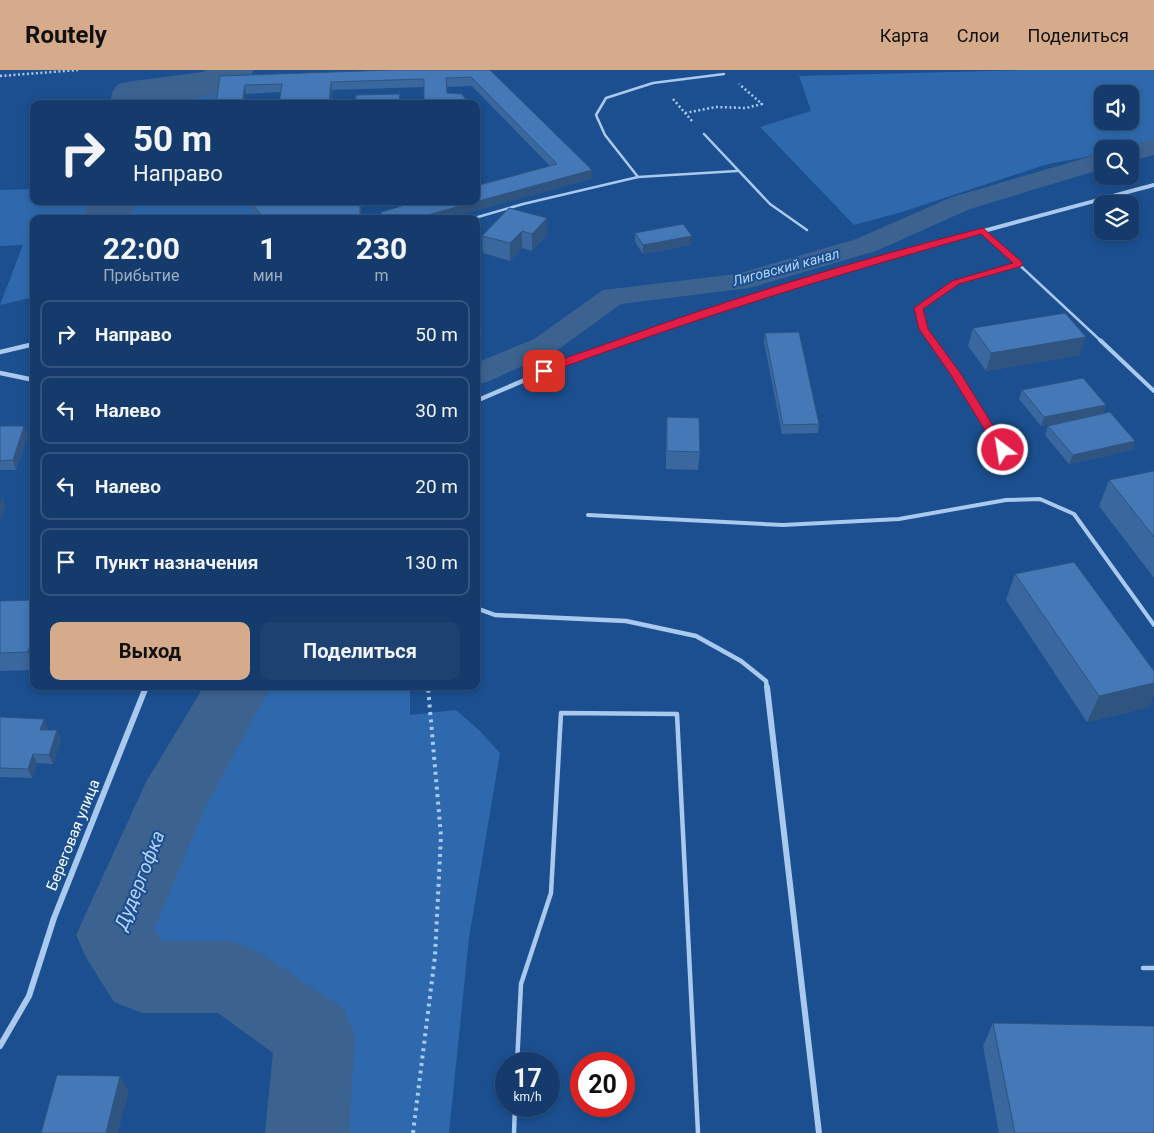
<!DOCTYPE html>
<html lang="ru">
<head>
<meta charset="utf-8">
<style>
  body { margin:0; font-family:Roboto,sans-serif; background:#1d4271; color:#f1f3f6; height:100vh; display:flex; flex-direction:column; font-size:19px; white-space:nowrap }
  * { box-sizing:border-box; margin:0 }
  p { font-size:16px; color:#9dadc1 }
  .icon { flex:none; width:28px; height:28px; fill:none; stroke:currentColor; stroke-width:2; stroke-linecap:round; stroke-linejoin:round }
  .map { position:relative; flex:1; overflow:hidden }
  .side { position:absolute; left:30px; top:145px; width:450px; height:475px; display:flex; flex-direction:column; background:#143b6b; border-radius:10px; box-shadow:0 2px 8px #0003,0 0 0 1px #33557e }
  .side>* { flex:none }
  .hud { position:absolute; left:30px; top:30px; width:450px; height:105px; border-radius:10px; box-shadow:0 2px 8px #0003,0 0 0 1px #33557e; background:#143b6b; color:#f1f3f6; overflow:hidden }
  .controls { position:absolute; left:1094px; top:15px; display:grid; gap:10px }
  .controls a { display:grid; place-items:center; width:45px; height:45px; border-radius:10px; background:#143b6b; box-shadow:0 2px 8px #0003,0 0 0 1px #33557e; font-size:25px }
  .speed { position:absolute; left:495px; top:982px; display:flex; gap:10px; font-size:25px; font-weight:700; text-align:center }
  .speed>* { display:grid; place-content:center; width:65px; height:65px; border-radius:50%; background:#143b6b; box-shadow:0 2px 8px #0003,0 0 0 1px #33557e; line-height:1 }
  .speed small { font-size:12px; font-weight:400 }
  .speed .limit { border:8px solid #d22; background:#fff; color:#111 }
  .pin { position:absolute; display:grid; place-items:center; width:42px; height:42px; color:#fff; margin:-21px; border-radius:10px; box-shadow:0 2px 8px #0006 }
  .me { position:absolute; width:55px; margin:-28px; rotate:329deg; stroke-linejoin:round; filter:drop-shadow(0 0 4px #0008) }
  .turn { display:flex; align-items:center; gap:18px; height:105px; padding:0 20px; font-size:22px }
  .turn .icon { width:65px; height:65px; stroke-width:2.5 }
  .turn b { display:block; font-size:35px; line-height:42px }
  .eta { display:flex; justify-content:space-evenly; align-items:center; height:85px; text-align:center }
  .eta b { font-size:30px; font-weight:700; line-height:35px }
  .action { display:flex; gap:10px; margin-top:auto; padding:10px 20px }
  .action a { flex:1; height:58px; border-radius:10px; background:#d6ab8b; color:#111; font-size:20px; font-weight:700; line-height:58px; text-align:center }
  .action a+a { background:#1d4271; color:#f1f3f6 }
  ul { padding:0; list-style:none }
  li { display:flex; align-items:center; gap:15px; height:68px; margin:0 10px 8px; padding:0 10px; border:2px solid #33557e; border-radius:10px }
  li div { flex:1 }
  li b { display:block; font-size:19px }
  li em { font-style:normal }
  header { display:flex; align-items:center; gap:30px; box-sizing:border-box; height:70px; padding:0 25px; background:#d6ab8b; color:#111 }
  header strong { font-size:24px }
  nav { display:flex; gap:28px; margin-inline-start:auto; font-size:18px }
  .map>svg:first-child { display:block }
</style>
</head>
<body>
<header>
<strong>Routely</strong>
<nav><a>Карта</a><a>Слои</a><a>Поделиться</a></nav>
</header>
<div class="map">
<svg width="1154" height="1063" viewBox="0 0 1154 1063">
  <rect width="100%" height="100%" fill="#1b4f8f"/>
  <g fill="#2e69ad" fill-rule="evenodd">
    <path d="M1026,0H1154V70L1122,79H1102V84L1048,94L902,142L854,155L760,57L811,41L799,6ZM1102,24H1130V51H1102Z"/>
    <path d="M222,14L219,34H141L142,24Z"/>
    <path d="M34,119V131H108L104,149H34V227L0,235L23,175L0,176V120Z"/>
    <path d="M122,131H245L259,149H118Z"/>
    <path d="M251,616H410V645L456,640L480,661L500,683L469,868L449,1063H331L339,972L302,916L233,899L155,873L146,858L142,836L156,790L178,742L227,668Z"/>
  </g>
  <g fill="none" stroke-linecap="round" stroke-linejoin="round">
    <g fill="#3c6290" fill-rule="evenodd">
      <path d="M1154,69V85L1130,91V79H1120Z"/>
      <path d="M1102,83V99L970,139L876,181L749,218L621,234L556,281L487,312L476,314V293L534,269L603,220L737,204L856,169L952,127Z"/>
    </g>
    <g fill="#3c6290" fill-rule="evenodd">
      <path d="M206,0H254L248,9L228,22L214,25L152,34H110L112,23L118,14L133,11L203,2Z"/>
      <path d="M88,131H134L130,149H84Z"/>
      <path d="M204,616H271L204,740L154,860L162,871H231L259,882L344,939L355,966L349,1063H265L273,983L218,943H142L114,932L87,889L76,865L146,712Z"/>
    </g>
    <g stroke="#a9c9ee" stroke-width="2.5" stroke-dasharray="2 2.5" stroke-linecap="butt">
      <path d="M0,6L78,0"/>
      <path d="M673,29L692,51"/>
      <path d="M685,43L716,37L746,38L762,34L739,14"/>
    </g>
    <path stroke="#a9c9ee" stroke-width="3" stroke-dasharray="2.5 4" stroke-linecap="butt" d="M428,616V618"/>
    <path stroke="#a9c9ee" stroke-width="4" stroke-dasharray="3 4.5" stroke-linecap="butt" d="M413,1063L435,886L441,766L428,617"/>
    <g stroke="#a9c9ee" stroke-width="2.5">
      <path d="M704,64L770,134L807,160"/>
      <path d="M638,107L737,101"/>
      <path d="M471,149L523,134L638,107L605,65L596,45L606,28L653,13L724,4"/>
      <path d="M983,161L1101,271"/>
      <path d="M933,271L924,259L919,238L955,212L1019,194"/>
    </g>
    <g stroke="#a9c9ee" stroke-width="4">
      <path d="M932,270L956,304L1003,381"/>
      <path d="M1100,270L1154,321"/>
      <path d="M588,445L783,455L899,449L1006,430L1040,429L1074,444L1154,555"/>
    </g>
    <g stroke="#a9c9ee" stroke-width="4.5">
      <path d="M1143,898H1154"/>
      <path d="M517,994L521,914L551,823L561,643L677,644L698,1063"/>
      <path d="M514,1063L515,1036"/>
    </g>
    <path stroke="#a9c9ee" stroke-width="4" d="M624,271C797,209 976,163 1154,115"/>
    <g stroke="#a9c9ee" stroke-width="4.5">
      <path d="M0,282L34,274"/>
      <path d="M0,303L34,310"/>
      <path d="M476,331L541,303L627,270"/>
      <path d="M476,538L495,545L626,551L696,566L741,591L766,611L767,618"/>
      <path d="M145,618L146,616"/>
    </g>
    <g stroke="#a9c9ee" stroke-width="6">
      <path d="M767,617L819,1063"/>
      <path d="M0,976L29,926L54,848L146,617"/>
    </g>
  </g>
  <g fill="#3a679d">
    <path d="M490,0L592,100V109L550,96L472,16L447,17V23L469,34L424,17L332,20L331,34H279L281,22L246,24L220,6Z"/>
    <path d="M476,80L478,110H476Z"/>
    <path d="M245,131H282L284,134L336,132V131H362L361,149H259Z"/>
    <path d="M547,148V165L532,181L522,178L510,191L483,183L482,166Z"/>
    <path d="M635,163L691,175L643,184L635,172Z"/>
    <path d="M973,258L1080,285L986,301L968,276Z"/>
    <path d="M765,263L819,354L818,363L782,364L764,272Z"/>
    <path d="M1022,320L1106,335L1103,344L1132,380L1069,394L1045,365L1048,356L1083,348L1041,356L1019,329Z"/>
    <path d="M667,347L700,382L698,400L666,399V365Z"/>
    <path d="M0,356L28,365L16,400H0Z"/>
    <path d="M1154,401V508L1099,436L1109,410Z"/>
    <path d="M1015,504L1149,637L1087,652L1006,530Z"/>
    <path d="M34,530V600L0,601V531Z"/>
    <path d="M0,647L48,658L47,660H57L61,669L53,694L37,693L32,708L0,707Z"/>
    <path d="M993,953L1154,1063H999L983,976Z"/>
  </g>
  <g fill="#305480">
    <path d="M331,12L332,20L331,34H329Z"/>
    <path d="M245,15L246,24L245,34H242Z"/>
    <path d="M592,100V109L446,149H413Z"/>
    <path d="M360,131H362L361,149H360Z"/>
    <path d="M547,148V165L532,181V164Z"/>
    <path d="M522,161V178L510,191V173Z"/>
    <path d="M692,166L691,175L643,184V175Z"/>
    <path d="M476,249H480L482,266L476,267Z"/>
    <path d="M1086,267L1080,285L986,301L991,283Z"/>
    <path d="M1106,335L1103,344L1041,356L1044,347Z"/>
    <path d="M24,356L28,365L16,400L13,390Z"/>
    <path d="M1135,371L1132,380L1069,394L1073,385Z"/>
    <path d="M2,426L6,435L0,453V432Z"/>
    <path d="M34,560V596L28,582Z"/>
    <path d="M1154,613V626L1149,637L1087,652L1099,626Z"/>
    <path d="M44,649L48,658L44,669L40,660Z"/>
    <path d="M57,660L61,669L53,694L49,685Z"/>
    <path d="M33,684L37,693L32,708L28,699Z"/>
    <path d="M120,1006L129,1021L118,1063H106Z"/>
  </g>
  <g fill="#4478b7" stroke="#305480">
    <path d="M390,0H490L592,100L413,149H382L381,142L419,131H476V116L557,94L471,7L446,8L447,23L462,24L469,34H424V9L331,12L329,34H279L282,14L245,15L242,34H216L220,6Z"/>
    <path d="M400,24L399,34H355L356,25Z"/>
    <path d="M476,82L477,102H476Z"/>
    <path d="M250,131H282L284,134L336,132V131H360V145L329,146L328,149H264Z"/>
    <path d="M509,138L547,148L532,164L522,161L510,173L482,166Z"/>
    <path d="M683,154L692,166L643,175L635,163Z"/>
    <path d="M476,235L480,249H476Z"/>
    <path d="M1065,243L1086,267L991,283L973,258Z"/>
    <path d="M799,262L819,354L783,355L765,263Z"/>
    <path d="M1083,308L1106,335L1044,347L1022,320Z"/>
    <path d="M1110,342L1135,371L1073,385L1048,356Z"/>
    <path d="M667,347L699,348L700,382L667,381Z"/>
    <path d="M0,356H24L13,390L0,391Z"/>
    <path d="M1154,401V467L1109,410Z"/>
    <path d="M1074,492L1154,601V613L1099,626L1015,504Z"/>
    <path d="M34,530V560L28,582L0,583V531Z"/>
    <path d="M0,647L44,649L40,660H57L49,685L33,684L28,699L0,698Z"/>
    <path d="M993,953L1154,956V1063H1015Z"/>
    <path d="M57,1005L120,1006L106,1063H41Z"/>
  </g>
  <path fill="#e11d48" stroke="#92132f" d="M983,158L1022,192V196L959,214L923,239L928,259L961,304L1008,380L1006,383H999L951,305L919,259L914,238L952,211L1013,193L981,164C835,205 690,250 547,303H540L539,301C548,292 591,280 606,274C728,229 857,190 983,158Z"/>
  <g text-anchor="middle" stroke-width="4" stroke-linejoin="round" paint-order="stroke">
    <g font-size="14" font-style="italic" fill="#b5d3f5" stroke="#1b4f8f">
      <text transform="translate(786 197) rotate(-15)" y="5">Лиговский канал</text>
    </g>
    <g font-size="15" fill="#fff" stroke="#1b4f8f">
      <text transform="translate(73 765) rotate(-68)" y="5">Береговая улица</text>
    </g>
    <g font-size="19" font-style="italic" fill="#b5d3f5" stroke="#1b4f8f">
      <text transform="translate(139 810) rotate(-68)" y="7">Дудергофка</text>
    </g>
  </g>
</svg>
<div class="controls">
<a><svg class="icon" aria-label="sound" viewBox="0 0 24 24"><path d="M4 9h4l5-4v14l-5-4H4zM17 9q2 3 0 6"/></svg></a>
<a><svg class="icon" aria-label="search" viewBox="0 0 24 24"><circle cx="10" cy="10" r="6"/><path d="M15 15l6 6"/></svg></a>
<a><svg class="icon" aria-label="layers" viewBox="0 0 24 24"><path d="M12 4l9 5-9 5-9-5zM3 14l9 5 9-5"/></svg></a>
</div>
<div class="speed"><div>17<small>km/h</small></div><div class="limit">20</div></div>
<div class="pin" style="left:544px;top:301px;background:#d93025"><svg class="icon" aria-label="arrive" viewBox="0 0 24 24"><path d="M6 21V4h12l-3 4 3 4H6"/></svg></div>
<svg class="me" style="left:1003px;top:380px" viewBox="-20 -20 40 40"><circle r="17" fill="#e11d48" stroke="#fff" stroke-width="3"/><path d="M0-11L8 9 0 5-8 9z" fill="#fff"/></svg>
<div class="hud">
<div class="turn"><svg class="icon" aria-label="right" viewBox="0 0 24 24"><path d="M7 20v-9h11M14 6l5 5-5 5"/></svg><div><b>50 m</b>Направо</div></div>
</div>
<section class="side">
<div class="eta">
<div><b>22:00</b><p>Прибытие</p></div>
<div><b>1</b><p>мин</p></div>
<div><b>230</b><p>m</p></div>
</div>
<ul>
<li><svg class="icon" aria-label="right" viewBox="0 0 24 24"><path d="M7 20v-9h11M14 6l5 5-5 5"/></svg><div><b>Направо</b></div><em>50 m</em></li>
<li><svg class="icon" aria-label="left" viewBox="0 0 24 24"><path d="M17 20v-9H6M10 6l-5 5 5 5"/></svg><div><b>Налево</b></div><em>30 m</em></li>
<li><svg class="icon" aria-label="left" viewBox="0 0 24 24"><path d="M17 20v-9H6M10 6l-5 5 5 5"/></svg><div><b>Налево</b></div><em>20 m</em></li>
<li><svg class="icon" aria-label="arrive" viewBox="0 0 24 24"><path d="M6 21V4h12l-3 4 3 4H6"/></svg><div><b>Пункт назначения</b></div><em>130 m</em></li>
</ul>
<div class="action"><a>Выход</a><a>Поделиться</a></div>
</section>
</div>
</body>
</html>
